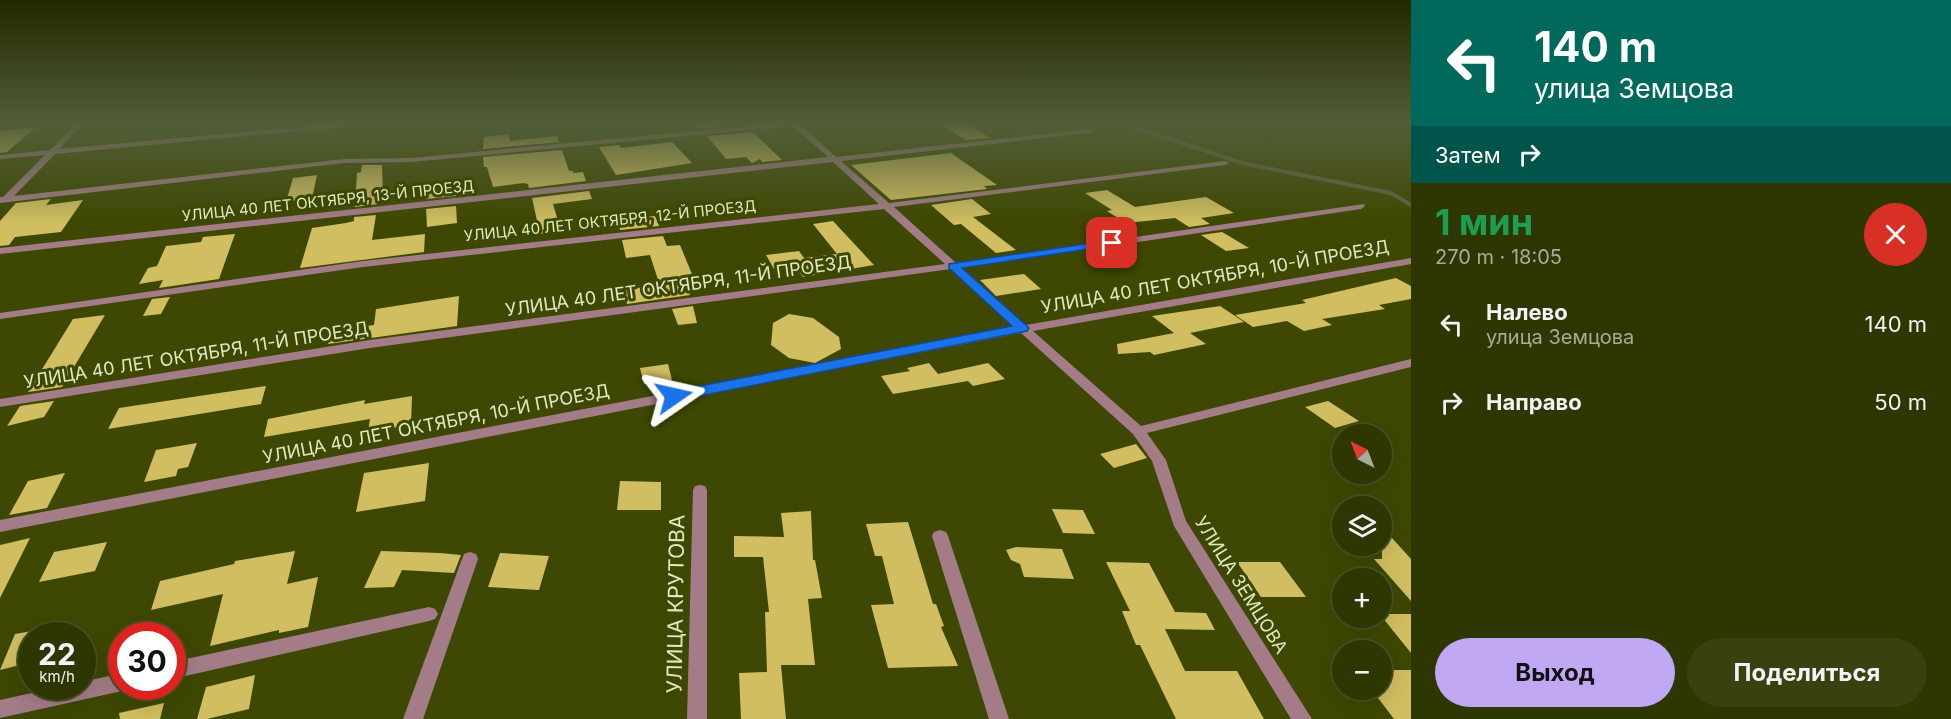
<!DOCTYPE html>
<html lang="ru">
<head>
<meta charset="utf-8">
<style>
  body { margin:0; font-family:Inter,sans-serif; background:#3a4111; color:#f1f3f6; height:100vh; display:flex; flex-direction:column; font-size:22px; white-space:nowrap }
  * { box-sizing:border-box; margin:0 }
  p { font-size:20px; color:#a7ab99 }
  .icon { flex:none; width:33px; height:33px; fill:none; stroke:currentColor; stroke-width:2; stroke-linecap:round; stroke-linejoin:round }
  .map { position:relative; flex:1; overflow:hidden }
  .side { display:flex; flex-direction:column; background:#2e3602; width:540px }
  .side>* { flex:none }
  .top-card { background:#00695c; color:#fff; overflow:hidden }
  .needle { width:39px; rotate:318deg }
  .tools { position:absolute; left:1332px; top:424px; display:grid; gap:12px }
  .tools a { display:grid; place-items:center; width:60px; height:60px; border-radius:50%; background:#2e3602; box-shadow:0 6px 24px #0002,0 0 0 2px #495024; font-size:30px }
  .speed { position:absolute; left:18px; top:622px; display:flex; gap:12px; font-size:30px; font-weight:700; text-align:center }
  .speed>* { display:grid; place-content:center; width:78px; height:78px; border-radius:50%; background:#2e3602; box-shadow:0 6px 24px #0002,0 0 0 2px #495024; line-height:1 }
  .speed small { font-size:15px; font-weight:400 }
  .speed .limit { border:9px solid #d22; background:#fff; color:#111 }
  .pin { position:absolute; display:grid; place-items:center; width:51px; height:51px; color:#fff; margin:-26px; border-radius:12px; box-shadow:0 3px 9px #0006 }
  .me { position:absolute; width:66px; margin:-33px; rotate:79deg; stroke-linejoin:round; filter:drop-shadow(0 0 4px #0008) }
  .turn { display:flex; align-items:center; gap:21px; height:126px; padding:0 24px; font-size:27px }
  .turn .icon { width:78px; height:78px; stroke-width:2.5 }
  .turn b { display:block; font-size:42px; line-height:51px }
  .then { display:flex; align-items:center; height:57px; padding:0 24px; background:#0003; gap:12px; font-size:22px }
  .round { display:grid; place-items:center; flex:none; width:63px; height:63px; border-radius:32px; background:#3a4111 }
  .summary { display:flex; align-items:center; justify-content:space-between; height:102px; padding:0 24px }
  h1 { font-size:36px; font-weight:700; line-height:45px; color:#1e9e55 }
  .primary-button { display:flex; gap:12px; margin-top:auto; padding:12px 24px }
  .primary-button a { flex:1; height:69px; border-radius:36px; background:#c0a8f4; color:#111; font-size:24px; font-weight:700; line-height:69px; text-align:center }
  .primary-button a+a { background:#3a4111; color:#f1f3f6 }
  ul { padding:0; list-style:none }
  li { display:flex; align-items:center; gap:18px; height:78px; padding:0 24px }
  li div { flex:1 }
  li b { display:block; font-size:22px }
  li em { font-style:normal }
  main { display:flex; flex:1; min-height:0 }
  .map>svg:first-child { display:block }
</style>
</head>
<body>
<main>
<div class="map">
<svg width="1411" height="719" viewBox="0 0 1411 719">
  <rect width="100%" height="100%" fill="#3e4802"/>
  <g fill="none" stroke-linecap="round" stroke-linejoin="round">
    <path stroke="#5d6344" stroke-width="4" d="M1119,122L1242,163L1391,193L1411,205"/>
  </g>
  <g fill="#d0be61">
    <path d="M695,122H750V123L700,128Z"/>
    <path d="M937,122H964L990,138L966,140Z"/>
    <path d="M36,127L7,152L0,153V131Z"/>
    <path d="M753,132L782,160L762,162L760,159L752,163L746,157L726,159L707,136Z"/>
    <path d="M509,134L510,141L557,136L559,142L483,149L484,137Z"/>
    <path d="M672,142L692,163L616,175L599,147L619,145L621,148Z"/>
    <path d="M562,150L569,171H573V173L583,172L586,181L529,188L528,184L524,183L493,187L487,167H484L483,157Z"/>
    <path d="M951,153L997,185L984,186L987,189L891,200L851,165Z"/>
    <path d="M362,165H382L383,196L379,197L378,204L355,207L357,173L361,172Z"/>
    <path d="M317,175L312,199L286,202L293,178Z"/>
    <path d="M455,188L456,196L426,199V191Z"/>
    <path d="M1107,190L1135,207L1206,197L1234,213L1201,218L1210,224L1189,227L1175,218L1126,223L1107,211L1112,210L1085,193Z"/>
    <path d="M589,191L592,199L553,204L561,231L540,234L532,198Z"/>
    <path d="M51,199L46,205L83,200L61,232L15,237L9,245L0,246V221L16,203Z"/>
    <path d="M972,199L991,214L973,217L1016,250L996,253L961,224L954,225L931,205Z"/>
    <path d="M456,206L457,223L427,227L426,209Z"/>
    <path d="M376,215L372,240L425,234L424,252L300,268L312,228L346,223L354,221V217Z"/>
    <path d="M655,216L659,226L620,230L618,220Z"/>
    <path d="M833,221L874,265L803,277L796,267L774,269L766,255L799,251L804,258L837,254L813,224Z"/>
    <path d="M1222,232L1249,248L1226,251L1201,235Z"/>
    <path d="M235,234L219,279L159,288L163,280L139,284L148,268L157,266L166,246L201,242L203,237Z"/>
    <path d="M663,236L667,246L680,245L694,279H685L690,295L627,304L624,289L660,286L650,255L626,258L622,240Z"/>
    <path d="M1024,274L1041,289L996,296L980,280Z"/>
    <path d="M1396,278L1411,286V299L1379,305L1385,309L1322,319L1332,325L1304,331L1287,321L1253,327L1235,315L1306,303L1302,300Z"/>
    <path d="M459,296L457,326L328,344L330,331L374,325L376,309Z"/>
    <path d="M170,297L161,314L143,316L152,299Z"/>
    <path d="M693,306L697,323L678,325L672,309Z"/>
    <path d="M1220,306L1244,322L1190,333L1206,344L1154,355L1150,352L1118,354L1117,344L1174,333L1152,316Z"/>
    <path d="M789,314L813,318L839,337L841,349L815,363L789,358L771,345L773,323Z"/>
    <path d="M105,315L62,387L28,392L73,319Z"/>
    <path d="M929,363L938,374L988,363L1005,379L973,386L968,381L893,394L881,376L910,371L907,368Z"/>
    <path d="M668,364L672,380L644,384L640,368Z"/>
    <path d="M266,386L261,404L108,429L119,408Z"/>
    <path d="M412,396L411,425L368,432L370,419L264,437L268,419L365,400L364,404Z"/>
    <path d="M54,401L44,417L7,426L20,406Z"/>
    <path d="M1328,401L1359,421L1335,428L1305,407Z"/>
    <path d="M197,443L188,467L178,469L176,476L144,482L156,450Z"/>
    <path d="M1136,444L1147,458L1114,468L1100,454Z"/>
    <path d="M429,463L425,501L356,512L364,473Z"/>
    <path d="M65,473L47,508L9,515L28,481Z"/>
    <path d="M620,481L661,482V510H617Z"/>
    <path d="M1052,509L1083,510L1095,534L1063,533Z"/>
    <path d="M811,511L813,560H815L822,598L808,599L815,665H781L786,719H741L739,673L767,672L765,612H769L763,557H734V536L784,537L781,513Z"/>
    <path d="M908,522L933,604H936L944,626L941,627L958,666L888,668L871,605L894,604L882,556H875L866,524Z"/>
    <path d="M1382,527L1411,559V601L1374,559H1382Z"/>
    <path d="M30,538L0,598V545Z"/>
    <path d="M107,542L95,571L39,582L54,552Z"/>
    <path d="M1016,547L1062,549L1074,579L1024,577L1020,564L1011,560L1006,550Z"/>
    <path d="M295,551L287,584L318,577L308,627L279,633V630L210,646L223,594L151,610L160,581L234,564L235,561Z"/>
    <path d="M381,551L440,553L461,555L454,573L402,570L394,587L364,588Z"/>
    <path d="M500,553L549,556L539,590L488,587Z"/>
    <path d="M1106,562L1149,563L1175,612L1206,613L1215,630L1165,629L1185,671H1237L1264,719H1176L1140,645H1136L1122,611H1130Z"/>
    <path d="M1237,562H1280L1306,597H1261Z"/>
    <path d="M1382,614H1411V653L1382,617Z"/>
    <path d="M32,631V662L0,670L15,634Z"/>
    <path d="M1382,670H1411V719H1394L1372,690H1382Z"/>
    <path d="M255,675L249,709L207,719H197L206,687Z"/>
    <path d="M164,703L160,719H120L119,713Z"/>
  </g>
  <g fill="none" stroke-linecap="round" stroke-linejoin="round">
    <g fill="#a37c88" fill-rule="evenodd">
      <path d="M0,122H9L0,125Z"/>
      <path d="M78,122H85L59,149L349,122H377L374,124L55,154L14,196L344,159L411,158L789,122H817L801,125L836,157L1089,129L1093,131L1089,133L841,161L889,203L1225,161L1229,163L1225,165L894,207L956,263L1364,204L1365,206L1361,209L962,268L1026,325L1411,258V264L1033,331L1141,426L1411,359V367L1147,433L1166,460L1186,521L1312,719H1291L1174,526L1152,461L1133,434L1021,333L0,532V520L1015,327L951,269L370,348L0,407V399L370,340L945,264L884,209L363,267L0,319V313L363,261L879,204L833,162L0,254V248L828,157L793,126L411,162L344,163L0,203V197H3L45,155L0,159V155L50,150Z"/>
      <path d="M700,485L705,486L707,490V719H687L693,490L695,486Z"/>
      <path d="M940,530L946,532L948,536L1009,719H989L932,536L934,532Z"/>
      <path d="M470,552L476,554L478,559L423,719H403L462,559L464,554Z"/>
      <path d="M429,607L435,609L438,614L435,619L429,621L172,679V662Z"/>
      <path d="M122,673V687H129L122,691L0,718V700L59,687H82V682Z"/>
    </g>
  </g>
  <linearGradient id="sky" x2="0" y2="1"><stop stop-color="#222801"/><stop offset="0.55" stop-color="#525e39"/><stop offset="1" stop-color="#525e39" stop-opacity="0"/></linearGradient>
  <rect width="1411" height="223" fill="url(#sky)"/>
  <path fill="#1a73e8" stroke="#114b97" stroke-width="1.5" d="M1112,240L1115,241V245L962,268L1027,326L1029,328L1027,331L674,401L667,396L674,391L1012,326L949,268V264Z"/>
  <g text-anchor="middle" stroke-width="6" stroke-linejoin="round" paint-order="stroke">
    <g font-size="15" fill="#dfe9c1" stroke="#3e4802">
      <text transform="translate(328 201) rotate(-6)" y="5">УЛИЦА 40 ЛЕТ ОКТЯБРЯ, 13-Й ПРОЕЗД</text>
      <text transform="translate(610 221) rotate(-6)" y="5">УЛИЦА 40 ЛЕТ ОКТЯБРЯ, 12-Й ПРОЕЗД</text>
    </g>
    <g font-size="18" fill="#dfe9c1" stroke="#3e4802">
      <text transform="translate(1215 277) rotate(-10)" y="6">УЛИЦА 40 ЛЕТ ОКТЯБРЯ, 10-Й ПРОЕЗД</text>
      <text transform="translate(678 286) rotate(-8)" y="6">УЛИЦА 40 ЛЕТ ОКТЯБРЯ, 11-Й ПРОЕЗД</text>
      <text transform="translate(196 355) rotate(-9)" y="6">УЛИЦА 40 ЛЕТ ОКТЯБРЯ, 11-Й ПРОЕЗД</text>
      <text transform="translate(436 424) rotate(-11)" y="6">УЛИЦА 40 ЛЕТ ОКТЯБРЯ, 10-Й ПРОЕЗД</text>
      <text transform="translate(1241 585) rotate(58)" y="6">УЛИЦА ЗЕМЦОВА</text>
    </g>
    <g font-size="21" fill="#dfe9c1" stroke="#3e4802">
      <text transform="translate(676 604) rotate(-89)" y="7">УЛИЦА КРУТОВА</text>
    </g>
  </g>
</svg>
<div class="tools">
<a><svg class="needle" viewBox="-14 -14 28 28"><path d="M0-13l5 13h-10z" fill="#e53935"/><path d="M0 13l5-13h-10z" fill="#a7ab99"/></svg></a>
<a><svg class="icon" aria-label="layers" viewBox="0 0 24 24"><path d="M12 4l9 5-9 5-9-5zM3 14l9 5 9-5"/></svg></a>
<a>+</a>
<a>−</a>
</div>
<div class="speed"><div>22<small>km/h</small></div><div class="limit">30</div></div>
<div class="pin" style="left:1112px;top:243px;background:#d93025"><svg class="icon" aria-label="arrive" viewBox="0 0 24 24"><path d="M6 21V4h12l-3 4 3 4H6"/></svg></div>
<svg class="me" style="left:674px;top:396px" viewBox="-20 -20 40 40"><path d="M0-17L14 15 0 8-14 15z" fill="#1a73e8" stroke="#fff" stroke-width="4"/></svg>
</div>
<section class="side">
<div class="top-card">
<div class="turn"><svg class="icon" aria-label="left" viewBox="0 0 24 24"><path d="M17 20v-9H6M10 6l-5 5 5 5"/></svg><div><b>140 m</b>улица Земцова</div></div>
<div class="then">Затем<svg class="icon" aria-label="right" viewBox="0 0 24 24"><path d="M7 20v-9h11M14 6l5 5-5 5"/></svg></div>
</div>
<div class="summary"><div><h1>1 мин</h1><p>270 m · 18:05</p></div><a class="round" style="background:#d93025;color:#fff"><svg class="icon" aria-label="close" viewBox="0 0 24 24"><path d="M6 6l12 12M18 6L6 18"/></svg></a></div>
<ul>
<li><svg class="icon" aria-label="left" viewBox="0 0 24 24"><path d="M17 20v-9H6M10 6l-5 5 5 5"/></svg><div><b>Налево</b><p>улица Земцова</p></div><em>140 m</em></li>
<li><svg class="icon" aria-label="right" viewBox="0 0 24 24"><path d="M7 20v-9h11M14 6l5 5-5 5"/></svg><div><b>Направо</b></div><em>50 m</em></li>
</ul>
<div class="primary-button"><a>Выход</a><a>Поделиться</a></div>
</section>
</main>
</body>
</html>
